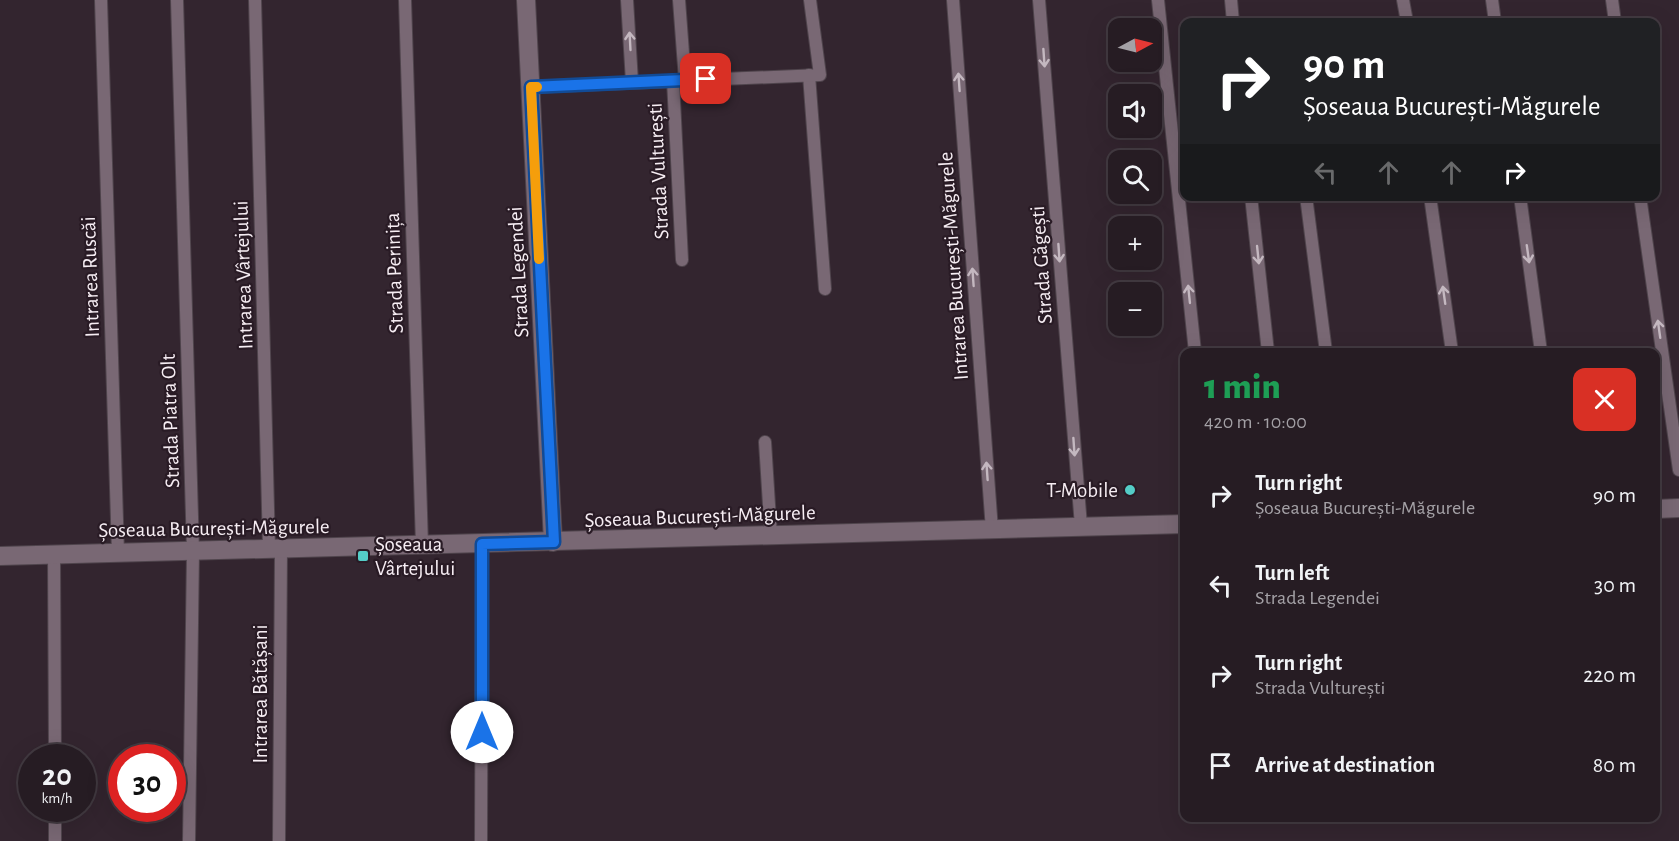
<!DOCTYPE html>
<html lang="en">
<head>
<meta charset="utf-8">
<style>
  body { margin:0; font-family:"Alegreya Sans",sans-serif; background:#2e252b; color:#f1f3f6; height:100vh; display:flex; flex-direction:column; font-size:22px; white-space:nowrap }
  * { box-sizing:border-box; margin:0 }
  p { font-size:20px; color:#a4a1a6 }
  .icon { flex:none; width:33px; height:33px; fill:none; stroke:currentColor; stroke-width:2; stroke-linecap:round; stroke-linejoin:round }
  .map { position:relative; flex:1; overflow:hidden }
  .details { position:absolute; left:1180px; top:348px; width:480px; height:474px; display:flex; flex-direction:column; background:#261c23; border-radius:12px; box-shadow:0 6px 24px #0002,0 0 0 2px #423a41 }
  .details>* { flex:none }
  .hud { position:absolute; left:1180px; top:18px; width:480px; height:183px; border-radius:12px; box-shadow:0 6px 24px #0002,0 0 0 2px #423a41; background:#202124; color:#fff; overflow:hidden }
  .needle { width:39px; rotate:83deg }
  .fabs { position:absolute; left:1108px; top:18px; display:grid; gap:12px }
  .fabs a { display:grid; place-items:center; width:54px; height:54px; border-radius:12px; background:#261c23; box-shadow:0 6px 24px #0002,0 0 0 2px #423a41; font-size:30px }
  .speed { position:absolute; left:18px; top:744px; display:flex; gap:12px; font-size:30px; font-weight:700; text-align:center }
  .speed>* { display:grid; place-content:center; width:78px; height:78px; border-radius:50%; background:#261c23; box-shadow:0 6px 24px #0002,0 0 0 2px #423a41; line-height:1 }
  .speed small { font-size:15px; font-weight:400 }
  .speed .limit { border:9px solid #d22; background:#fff; color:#111 }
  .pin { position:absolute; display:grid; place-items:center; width:51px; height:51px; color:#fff; margin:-26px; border-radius:12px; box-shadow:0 3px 9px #0006 }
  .me { position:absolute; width:66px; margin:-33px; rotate:0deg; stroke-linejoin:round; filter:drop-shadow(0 0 4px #0008) }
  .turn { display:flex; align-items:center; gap:21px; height:126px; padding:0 24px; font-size:27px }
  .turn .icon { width:78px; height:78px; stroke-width:2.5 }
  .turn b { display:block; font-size:42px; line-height:51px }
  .lanes { display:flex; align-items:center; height:57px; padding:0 24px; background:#0003; justify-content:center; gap:30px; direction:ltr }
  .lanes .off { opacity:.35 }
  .round { display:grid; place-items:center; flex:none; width:63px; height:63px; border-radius:12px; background:#2e252b }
  .summary { display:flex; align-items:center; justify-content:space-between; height:102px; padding:0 24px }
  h1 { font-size:36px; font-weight:800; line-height:45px; color:#1e9e55 }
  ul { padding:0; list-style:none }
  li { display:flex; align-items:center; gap:18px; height:90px; padding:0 24px }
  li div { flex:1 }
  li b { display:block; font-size:22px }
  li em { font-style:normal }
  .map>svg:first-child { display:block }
</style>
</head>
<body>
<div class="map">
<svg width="1679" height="841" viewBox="0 0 1679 841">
  <rect width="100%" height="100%" fill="#33252f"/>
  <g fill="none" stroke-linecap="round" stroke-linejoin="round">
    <defs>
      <g id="street">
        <path d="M101,0L118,553"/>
        <path d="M177,0L193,551L189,841"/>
        <path d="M255,0L269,548"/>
        <path d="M405,0L422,545"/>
        <path d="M627,0L632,82"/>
        <path d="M679,0L685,80"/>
        <path d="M953,0L992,530"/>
        <path d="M1039,0L1081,526"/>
        <path d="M1158,0L1195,352"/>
        <path d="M1231,0L1233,22"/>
        <path d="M1403,0L1407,22"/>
        <path d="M1492,0L1495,22"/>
        <path d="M1612,0L1615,22"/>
        <path d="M809,75L825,289"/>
        <path d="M673,80L682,260"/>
        <path d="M531,87L820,75L810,0"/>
        <path d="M1251,196L1268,352"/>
        <path d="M1306,196L1326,352"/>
        <path d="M1430,196L1452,352"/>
        <path d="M1520,196L1541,352"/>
        <path d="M1640,196L1679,470"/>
        <path d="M765,442L771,536"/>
        <path d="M54,554L55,758"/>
        <path d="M55,808V841"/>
        <path d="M279,841L281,548"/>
        <path d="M481,841L482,544"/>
      </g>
      <g id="secondary">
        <path d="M526,0L553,542"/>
        <path d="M1656,509L1679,508"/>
        <path d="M0,556L1185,524"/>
      </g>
    </defs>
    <use href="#street" stroke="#4f444c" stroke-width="14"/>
    <use href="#secondary" stroke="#4f444c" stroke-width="20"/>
    <use href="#street" stroke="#796874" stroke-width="12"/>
    <use href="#secondary" stroke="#796874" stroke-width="18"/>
  </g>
  <defs><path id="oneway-shaft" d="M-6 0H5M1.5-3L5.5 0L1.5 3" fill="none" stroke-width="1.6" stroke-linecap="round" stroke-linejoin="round" transform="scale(1.5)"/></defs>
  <g stroke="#c4b8c0">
    <use href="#oneway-shaft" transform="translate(630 41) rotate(-93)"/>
    <use href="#oneway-shaft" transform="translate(1044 58) rotate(86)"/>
    <use href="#oneway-shaft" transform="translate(959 82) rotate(-94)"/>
    <use href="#oneway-shaft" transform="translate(1059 253) rotate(86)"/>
    <use href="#oneway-shaft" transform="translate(1528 254) rotate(82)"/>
    <use href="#oneway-shaft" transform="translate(1258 255) rotate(84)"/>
    <use href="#oneway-shaft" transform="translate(973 277) rotate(-94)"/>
    <use href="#oneway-shaft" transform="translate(1189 294) rotate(-96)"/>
    <use href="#oneway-shaft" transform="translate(1444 295) rotate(-98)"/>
    <use href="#oneway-shaft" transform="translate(1659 329) rotate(-98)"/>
    <use href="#oneway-shaft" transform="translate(1074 447) rotate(86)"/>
    <use href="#oneway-shaft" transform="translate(987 471) rotate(-94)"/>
  </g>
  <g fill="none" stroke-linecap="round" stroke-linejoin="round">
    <defs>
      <path id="route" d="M482,732V544L554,542L531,87L706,79"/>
    </defs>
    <use href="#route" stroke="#114b97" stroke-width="15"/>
    <use href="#route" stroke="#1a73e8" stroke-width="10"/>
    <path stroke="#f59e0b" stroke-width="10" d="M537,87H531L539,259"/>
  </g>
  <g fill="#54cdc7" stroke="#291b25" stroke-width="2">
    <circle cx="1130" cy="490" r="6"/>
    <rect x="357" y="550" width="12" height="12" rx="3"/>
  </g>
  <g text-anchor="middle" stroke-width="4.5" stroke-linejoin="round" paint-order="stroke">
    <g font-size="21" fill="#f6edf3" stroke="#291b25">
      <text transform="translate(658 171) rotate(-93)" y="7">Strada Vulturești</text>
      <text transform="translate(1041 265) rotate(-94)" y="7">Strada Găgești</text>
      <text transform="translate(953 266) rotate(-94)" y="7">Intrarea București-Măgurele</text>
      <text transform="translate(518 272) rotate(-93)" y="7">Strada Legendei</text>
      <text transform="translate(394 273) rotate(-92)" y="7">Strada Perinița</text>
      <text transform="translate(243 275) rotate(-92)" y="7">Intrarea Vârtejului</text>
      <text transform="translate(90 277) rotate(-92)" y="7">Intrarea Ruscăi</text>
      <text transform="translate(170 421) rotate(-92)" y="7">Strada Piatra Olt</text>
      <text transform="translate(700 516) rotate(-2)" y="7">Șoseaua București-Măgurele</text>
      <text transform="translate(214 528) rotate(-1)" y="7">Șoseaua București-Măgurele</text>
      <text transform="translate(260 694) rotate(-90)" y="7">Intrarea Bătășani</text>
    </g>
    <g font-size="21" fill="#f6edf3" stroke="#291b25" text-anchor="end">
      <text x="1118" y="497">T-Mobile</text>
      <text x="375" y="551" text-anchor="start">Șoseaua<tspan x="375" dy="24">Vârtejului</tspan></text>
    </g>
  </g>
</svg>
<div class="fabs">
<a><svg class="needle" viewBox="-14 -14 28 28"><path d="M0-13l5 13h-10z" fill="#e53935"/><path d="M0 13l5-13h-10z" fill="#a4a1a6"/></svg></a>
<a><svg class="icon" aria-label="sound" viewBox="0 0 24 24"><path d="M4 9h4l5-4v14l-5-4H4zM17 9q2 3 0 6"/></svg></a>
<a><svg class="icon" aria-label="search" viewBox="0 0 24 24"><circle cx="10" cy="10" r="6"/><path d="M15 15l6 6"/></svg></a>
<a>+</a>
<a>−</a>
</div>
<div class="speed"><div>20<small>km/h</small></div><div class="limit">30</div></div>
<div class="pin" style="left:706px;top:79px;background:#d93025"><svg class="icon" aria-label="arrive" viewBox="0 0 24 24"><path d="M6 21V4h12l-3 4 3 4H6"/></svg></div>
<svg class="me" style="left:482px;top:732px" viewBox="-20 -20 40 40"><circle r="19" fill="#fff"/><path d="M0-13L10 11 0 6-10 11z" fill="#1a73e8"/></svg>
<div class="hud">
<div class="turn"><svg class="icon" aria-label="right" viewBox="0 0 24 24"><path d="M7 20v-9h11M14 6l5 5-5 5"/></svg><div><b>90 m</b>Șoseaua București-Măgurele</div></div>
<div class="lanes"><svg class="icon off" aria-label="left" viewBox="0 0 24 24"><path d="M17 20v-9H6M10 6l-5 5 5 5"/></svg><svg class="icon off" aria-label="ahead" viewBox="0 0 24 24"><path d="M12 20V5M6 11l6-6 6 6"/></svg><svg class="icon off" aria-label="ahead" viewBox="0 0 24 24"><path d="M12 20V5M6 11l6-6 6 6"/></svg><svg class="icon" aria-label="right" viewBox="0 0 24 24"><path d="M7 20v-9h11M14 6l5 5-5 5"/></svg></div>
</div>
<section class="details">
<div class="summary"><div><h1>1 min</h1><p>420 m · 10:00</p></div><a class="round" style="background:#d93025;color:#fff"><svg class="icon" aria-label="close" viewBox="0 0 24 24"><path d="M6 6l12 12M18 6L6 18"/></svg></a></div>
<ul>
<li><svg class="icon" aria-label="right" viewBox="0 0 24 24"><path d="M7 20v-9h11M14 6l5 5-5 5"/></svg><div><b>Turn right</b><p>Șoseaua București-Măgurele</p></div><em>90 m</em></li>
<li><svg class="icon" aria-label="left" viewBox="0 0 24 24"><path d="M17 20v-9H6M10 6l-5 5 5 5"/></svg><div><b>Turn left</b><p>Strada Legendei</p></div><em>30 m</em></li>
<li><svg class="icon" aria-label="right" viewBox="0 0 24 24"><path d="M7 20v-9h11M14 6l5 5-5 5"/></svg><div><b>Turn right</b><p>Strada Vulturești</p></div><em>220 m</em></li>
<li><svg class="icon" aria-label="arrive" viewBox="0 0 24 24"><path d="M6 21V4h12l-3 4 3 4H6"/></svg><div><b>Arrive at destination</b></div><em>80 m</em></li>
</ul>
</section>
</div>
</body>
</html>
